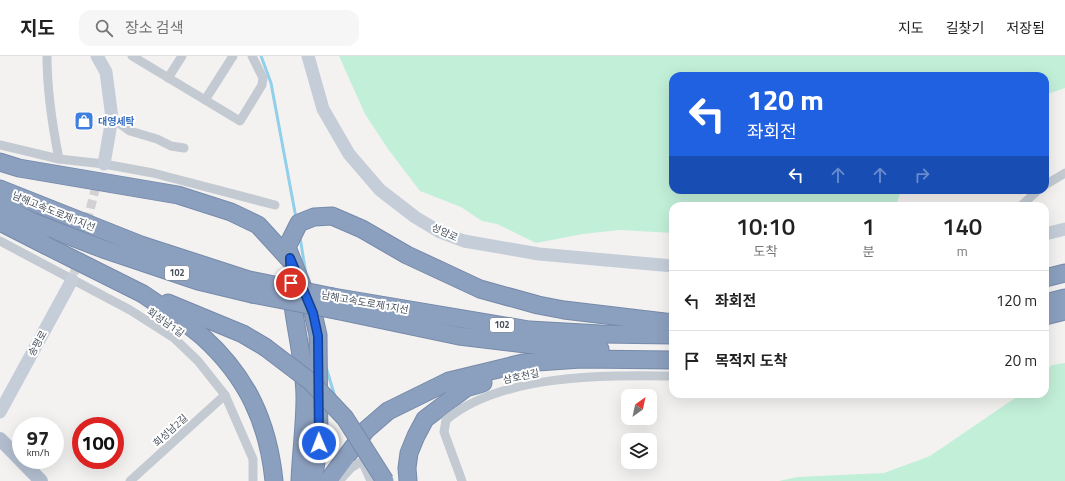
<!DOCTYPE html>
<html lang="ko">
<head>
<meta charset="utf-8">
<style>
  body { margin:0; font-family:"Titillium Web","Noto Sans KR",sans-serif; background:#f6f6f6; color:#222; height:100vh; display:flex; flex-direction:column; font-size:15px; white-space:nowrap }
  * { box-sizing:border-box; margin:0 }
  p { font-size:13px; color:#767676 }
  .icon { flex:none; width:22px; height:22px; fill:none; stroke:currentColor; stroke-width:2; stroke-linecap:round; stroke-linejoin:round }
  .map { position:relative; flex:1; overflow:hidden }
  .side { position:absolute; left:669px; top:146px; width:380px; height:196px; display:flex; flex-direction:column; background:#fff; border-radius:12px; box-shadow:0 4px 16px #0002 }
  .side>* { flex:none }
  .guide { position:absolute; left:669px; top:16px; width:380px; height:122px; border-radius:12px; box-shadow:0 4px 16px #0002; background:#1f61e0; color:#fff; overflow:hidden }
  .needle { width:26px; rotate:33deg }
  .fabs { position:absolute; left:621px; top:333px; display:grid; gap:8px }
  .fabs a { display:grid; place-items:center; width:36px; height:36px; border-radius:8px; background:#fff; box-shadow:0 4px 16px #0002; font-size:20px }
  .speed { position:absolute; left:12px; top:361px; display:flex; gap:8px; font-size:20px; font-weight:700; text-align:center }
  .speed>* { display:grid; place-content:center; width:52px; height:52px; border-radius:50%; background:#fff; box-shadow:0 4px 16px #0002; line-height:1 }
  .speed small { font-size:10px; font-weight:400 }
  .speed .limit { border:6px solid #d22; background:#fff; color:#111 }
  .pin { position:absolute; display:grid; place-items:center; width:34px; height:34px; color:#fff; margin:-17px; border:2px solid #fff; border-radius:50%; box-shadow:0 1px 4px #0007 }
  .me { position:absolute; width:44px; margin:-22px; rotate:359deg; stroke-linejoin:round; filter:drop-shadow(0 0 3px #0008) }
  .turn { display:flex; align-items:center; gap:14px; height:84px; padding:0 12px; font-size:18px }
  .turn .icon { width:52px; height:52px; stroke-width:2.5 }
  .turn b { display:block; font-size:28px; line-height:34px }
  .lanes { display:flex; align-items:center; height:38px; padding:0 12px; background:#0003; justify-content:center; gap:20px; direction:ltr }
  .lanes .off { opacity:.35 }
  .eta { display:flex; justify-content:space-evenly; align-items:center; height:68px; text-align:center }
  .eta b { font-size:24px; font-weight:600; line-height:28px }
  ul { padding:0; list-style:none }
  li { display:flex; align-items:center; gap:12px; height:60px; padding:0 12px; border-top:1px solid #e0e0e0 }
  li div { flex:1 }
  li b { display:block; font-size:15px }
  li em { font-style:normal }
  header { display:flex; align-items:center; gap:24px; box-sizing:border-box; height:56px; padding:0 20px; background:#fff; border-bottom:1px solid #e0e0e0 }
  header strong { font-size:19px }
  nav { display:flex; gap:22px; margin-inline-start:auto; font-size:14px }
  .search { width:280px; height:36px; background:#f6f6f6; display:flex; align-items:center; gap:10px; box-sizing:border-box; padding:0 14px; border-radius:12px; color:#767676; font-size:15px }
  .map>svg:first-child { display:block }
</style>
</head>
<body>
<header>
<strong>지도</strong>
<div class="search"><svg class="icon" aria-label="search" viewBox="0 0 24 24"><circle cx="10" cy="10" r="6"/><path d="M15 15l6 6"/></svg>장소 검색</div>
<nav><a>지도</a><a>길찾기</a><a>저장됨</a></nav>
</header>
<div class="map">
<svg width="1065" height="425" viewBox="0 0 1065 425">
  <rect width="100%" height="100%" fill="#f4f2f1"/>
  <g fill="#c2efd8">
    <path d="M339,0H1065V32L1045,39V20H673V134H901L896,150H673V177L619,174L583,178L536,187L497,168L482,165L461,151L420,135L388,93L365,58Z"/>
    <path d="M1065,307V425H779L797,421L884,417L930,400L1021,338H1045V316L1052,309Z"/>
  </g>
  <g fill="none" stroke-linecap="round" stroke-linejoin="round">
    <g stroke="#91cfea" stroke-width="3">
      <path d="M261,0L271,27L296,162"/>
      <path d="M300,181L306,219"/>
      <path d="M326,311L335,341"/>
    </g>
    <path stroke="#d2d2d4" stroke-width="9" stroke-dasharray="9 4.5" stroke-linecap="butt" d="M74,218L100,114"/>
    <defs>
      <g id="highway">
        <path d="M0,106L19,112L178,139L231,156L258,169L290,204"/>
        <path d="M0,133L141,189L249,224"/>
        <path d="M0,150L33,166L103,193L198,225L252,238"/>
        <path d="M0,166L45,189"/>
        <path d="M1045,222L1065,217"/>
        <path d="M291,232C294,269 305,305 305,342C305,370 301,398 300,425"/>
        <path d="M143,238C163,252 185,265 203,281C247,321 268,366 274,425"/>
        <path d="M333,241L529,274L601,278L673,279"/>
        <path d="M168,247L243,278L265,291"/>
        <path d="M1045,247L1065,242"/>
        <path d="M340,255L459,280L542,290L600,293"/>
        <path d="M1045,260L1065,255"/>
        <path d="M313,425L319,387L318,279L313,257L287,191L299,167L314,161L332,160L362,173L407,199L480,233L538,249L564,254L673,267"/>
        <path d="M328,425L366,374L388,355L449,325L523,307L581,303L673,304"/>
        <path d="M408,425L407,412L409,397L416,380L425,363L466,332L483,327"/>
      </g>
    </defs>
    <use href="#highway" stroke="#768aaa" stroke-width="19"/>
    <g stroke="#c3cad2" stroke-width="9">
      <path d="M47,0C47,35 52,68 59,103"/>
      <path d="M132,0L240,65L262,29L263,22L252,0"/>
      <path d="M168,22L182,0"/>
      <path d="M205,44L233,0"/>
      <path d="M112,62L130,75L157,83L171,90L184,92"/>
      <path d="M0,89L59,103L104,108L153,117L275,149"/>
      <path d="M1045,129L1065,117"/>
      <path d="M1021,150L1038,134"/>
      <path d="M0,185L130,254L174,282L198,305L225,339L253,403V425"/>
      <path d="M130,425L225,339"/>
      <path d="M339,425L351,412L362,405L371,425"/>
      <path d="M462,425L444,376L446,364C501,318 603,319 673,320"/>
    </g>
    <g stroke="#c5cdd9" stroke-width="13">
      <path d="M97,0L106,16L112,62L104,108"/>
      <path d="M308,0L323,53L349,98L380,134L415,161L440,176L464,185L539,198L673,210"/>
      <path d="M1045,178L1065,173"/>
      <path d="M0,356L72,224"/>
    </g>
    <path stroke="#b2becf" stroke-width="14" d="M0,383L41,425"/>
    <use href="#highway" stroke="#8b9fbe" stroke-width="17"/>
    <defs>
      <g id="highway-bridge">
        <path d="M45,189L143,238"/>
        <path d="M249,224L333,241"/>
        <path d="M252,238L340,255"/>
        <path d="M265,291L311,326L345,362L385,425"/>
      </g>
    </defs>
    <use href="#highway-bridge" stroke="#768aaa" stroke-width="19" stroke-linecap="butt"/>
    <use href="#highway-bridge" stroke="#8b9fbe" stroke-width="17"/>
  </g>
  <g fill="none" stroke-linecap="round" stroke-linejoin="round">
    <defs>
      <path id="route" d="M291,227L290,202L313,257L318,280L319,387"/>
    </defs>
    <use href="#route" stroke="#143f92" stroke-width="10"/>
    <use href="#route" stroke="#1f61e0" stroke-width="7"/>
  </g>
  <defs>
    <symbol id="shop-square" viewBox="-11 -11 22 22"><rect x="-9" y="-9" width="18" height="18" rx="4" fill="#3f7fe0" stroke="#fff"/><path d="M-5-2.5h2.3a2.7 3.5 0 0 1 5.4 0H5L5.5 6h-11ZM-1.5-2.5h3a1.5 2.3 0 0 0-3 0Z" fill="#fff"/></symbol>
  </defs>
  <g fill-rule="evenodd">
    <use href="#shop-square" x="73" y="54" width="22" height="22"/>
  </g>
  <g text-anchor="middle" stroke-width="4" stroke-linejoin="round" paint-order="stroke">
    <g fill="#fff" stroke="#80868e" stroke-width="1">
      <rect x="165" y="210" width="24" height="14" rx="3"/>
      <rect x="490" y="262" width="24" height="14" rx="3"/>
    </g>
    <g font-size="9" font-weight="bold" fill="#49525e">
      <text x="177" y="220">102</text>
      <text x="502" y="272">102</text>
    </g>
    <g font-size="10" font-weight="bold" fill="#366cbe" stroke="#fff" text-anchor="start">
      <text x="98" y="69">대영세탁</text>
    </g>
    <g font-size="10" fill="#49525e" stroke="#fff">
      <text transform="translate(54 155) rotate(22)" y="4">남해고속도로제1지선</text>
      <text transform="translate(445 176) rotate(25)" y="4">성암로</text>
      <text transform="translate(365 246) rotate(10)" y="4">남해고속도로제1지선</text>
      <text transform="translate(166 266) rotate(35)" y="4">회성남1길</text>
      <text transform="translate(37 287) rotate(-61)" y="4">송평로</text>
      <text transform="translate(521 320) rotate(-12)" y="4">삼호천길</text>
      <text transform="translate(170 374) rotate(-42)" y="4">회성남2길</text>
    </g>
  </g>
</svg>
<div class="fabs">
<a><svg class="needle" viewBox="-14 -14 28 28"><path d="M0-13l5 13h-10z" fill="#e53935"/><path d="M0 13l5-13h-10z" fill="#767676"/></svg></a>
<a><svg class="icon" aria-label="layers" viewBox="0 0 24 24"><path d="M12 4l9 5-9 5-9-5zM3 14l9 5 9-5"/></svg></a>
</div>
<div class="speed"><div>97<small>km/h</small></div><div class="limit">100</div></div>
<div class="pin" style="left:291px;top:227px;background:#d93025"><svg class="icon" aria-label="arrive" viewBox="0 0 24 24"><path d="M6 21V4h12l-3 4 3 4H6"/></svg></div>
<svg class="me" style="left:319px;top:387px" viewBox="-20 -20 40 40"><circle r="17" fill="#1f61e0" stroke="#fff" stroke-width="3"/><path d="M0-11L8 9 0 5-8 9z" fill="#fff"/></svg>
<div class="guide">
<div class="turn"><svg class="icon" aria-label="left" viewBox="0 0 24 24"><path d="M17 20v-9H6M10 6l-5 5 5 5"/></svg><div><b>120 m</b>좌회전</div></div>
<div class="lanes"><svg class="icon" aria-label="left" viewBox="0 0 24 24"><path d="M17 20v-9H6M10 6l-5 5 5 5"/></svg><svg class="icon off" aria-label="ahead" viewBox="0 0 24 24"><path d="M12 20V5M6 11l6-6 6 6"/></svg><svg class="icon off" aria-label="ahead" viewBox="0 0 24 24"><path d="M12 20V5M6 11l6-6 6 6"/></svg><svg class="icon off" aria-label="right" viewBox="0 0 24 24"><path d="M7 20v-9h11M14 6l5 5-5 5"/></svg></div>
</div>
<section class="side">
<div class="eta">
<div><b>10:10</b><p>도착</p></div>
<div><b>1</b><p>분</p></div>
<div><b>140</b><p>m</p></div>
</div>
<ul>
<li><svg class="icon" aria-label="left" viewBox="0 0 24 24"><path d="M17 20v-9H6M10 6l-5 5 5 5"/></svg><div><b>좌회전</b></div><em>120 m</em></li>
<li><svg class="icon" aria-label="arrive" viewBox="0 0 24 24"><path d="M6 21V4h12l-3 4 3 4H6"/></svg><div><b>목적지 도착</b></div><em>20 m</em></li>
</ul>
</section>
</div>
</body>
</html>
